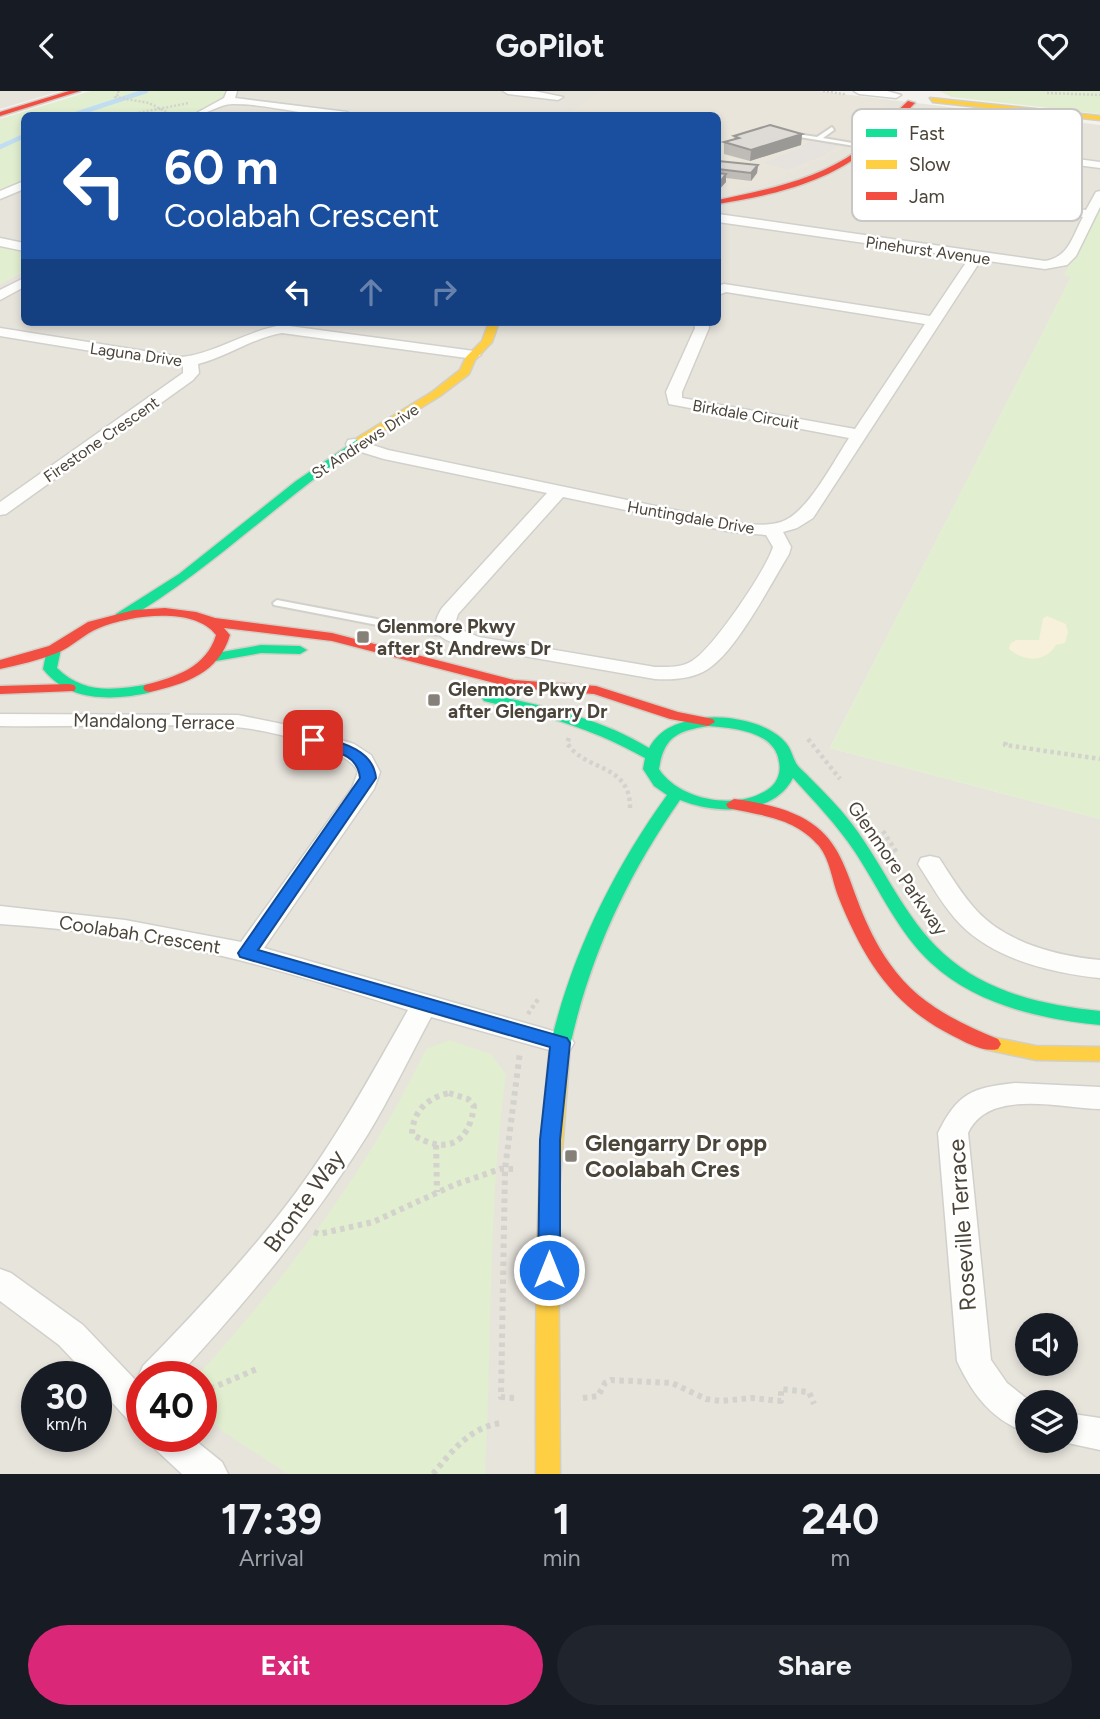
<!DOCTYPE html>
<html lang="en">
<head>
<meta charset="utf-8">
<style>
  body { margin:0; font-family:Figtree,sans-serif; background:#20242c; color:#f1f3f6; height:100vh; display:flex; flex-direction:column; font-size:26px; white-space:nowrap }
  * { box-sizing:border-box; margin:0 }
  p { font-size:23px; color:#9ea1a6 }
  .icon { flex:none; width:38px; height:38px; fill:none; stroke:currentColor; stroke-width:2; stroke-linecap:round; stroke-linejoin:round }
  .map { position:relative; height:1383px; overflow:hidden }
  .panel { display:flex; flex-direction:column; background:#171b24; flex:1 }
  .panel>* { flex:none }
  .banner { position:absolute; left:21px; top:21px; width:700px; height:214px; border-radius:10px; box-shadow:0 4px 10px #0003; background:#1a4fa0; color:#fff; overflow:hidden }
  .tools { position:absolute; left:1015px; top:1222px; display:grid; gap:14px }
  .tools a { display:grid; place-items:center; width:63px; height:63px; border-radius:50%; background:#171b24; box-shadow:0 4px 10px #0003; font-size:35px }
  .speed { position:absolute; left:21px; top:1270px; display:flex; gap:14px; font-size:35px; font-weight:700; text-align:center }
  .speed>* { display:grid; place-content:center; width:91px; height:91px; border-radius:50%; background:#171b24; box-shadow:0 4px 10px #0003; line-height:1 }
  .speed small { font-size:18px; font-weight:400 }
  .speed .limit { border:10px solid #d22; background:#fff; color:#111 }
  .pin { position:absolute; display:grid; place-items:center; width:60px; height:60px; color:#fff; margin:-30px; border-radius:14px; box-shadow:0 4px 10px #0006 }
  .me { position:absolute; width:77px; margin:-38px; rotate:0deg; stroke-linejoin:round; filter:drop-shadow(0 0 5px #0008) }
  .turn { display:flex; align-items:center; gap:24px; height:147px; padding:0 28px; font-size:32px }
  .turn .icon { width:91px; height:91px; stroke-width:2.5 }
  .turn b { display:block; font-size:49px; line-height:60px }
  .lanes { display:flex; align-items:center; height:66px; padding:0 28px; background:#0003; justify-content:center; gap:35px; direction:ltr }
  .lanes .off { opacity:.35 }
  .eta { display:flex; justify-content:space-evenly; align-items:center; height:119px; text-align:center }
  .eta b { font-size:42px; font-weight:700; line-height:49px }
  .action { display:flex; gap:14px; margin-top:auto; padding:14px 28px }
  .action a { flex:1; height:80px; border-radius:42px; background:#db2777; color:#fff; font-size:28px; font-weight:700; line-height:80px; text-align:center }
  .action a+a { background:#20242c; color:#f1f3f6 }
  header { display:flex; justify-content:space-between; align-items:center; height:91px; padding:0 28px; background:#171b24; font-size:32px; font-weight:700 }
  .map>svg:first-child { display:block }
</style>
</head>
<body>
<header><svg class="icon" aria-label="back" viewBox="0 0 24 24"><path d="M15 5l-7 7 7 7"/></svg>GoPilot<svg class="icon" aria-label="heart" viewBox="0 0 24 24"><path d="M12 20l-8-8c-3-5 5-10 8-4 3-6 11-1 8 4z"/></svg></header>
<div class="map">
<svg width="1100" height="1383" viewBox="0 0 1100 1383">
  <rect width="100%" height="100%" fill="#f4f2ee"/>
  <g fill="#e7e4dc" fill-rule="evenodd">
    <path d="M0,0H60L0,18Z"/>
    <path d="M213,0H816L1100,34V130L830,657L1100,728V1383H0V193L24,180V231H718V24H179ZM1027,1234H1066V1272H1027ZM37,1286H96V1346H37ZM142,1286H201V1346H142ZM1027,1311H1066V1349H1027Z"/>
    <path d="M24,95V161L0,156V106Z"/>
  </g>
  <path fill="#eae5da" d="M603,0H812L874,7L886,11V14L843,57L825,67L774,89L718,104V24H566Z"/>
  <g fill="#e1eecf">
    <path d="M91,0H227L225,9L190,24H24V90L0,101V28Z"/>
    <path d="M939,0H1100V23L952,6Z"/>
    <path d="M1100,115V728L830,657L1071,186L1064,184Z"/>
    <path d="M0,156L24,161V180L0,193Z"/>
    <path d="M449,949L491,963L506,983C488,1115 492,1250 485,1383H288L225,1342L201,1321V1286H197L198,1284C288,1184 368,1079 426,958Z"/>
  </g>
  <path fill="#f7f0da" d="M1047,525L1066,533L1068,541L1065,552L1056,554C1046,572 1024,571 1009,558L1010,553L1016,549H1039L1043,527Z"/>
  <path fill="#e6e3df" d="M809,50L838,54L830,61L821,59L828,62L823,65L788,79L763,72L799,57L809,59L801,56Z"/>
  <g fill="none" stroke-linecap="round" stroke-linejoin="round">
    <g stroke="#c0ddf1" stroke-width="4.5">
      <path d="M73,24L146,0"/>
      <path d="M0,56L24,45"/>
    </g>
    <defs>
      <g id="lane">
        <path d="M832,36L834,39L823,47L870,55L867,57L787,44L790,42L817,46Z"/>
        <path d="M277,509L424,537L448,538L453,541L448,544L424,543L274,514L273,512Z"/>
      </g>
      <g id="street">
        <path d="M227,0H237L235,7L347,21L352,24C313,28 273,13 234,13C220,12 208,24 193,24L224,7Z"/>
        <path d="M503,0H534L563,6L558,9L508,3Z"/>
        <path d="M854,0H887L901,4L896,7L859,3Z"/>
        <path d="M877,42L1100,71V77L873,47L872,45Z"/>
        <path d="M24,90V98L0,108V100Z"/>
        <path d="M1100,100V116L1076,165L1067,174L1045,178L981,169L813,427L797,437L783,441L791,456L789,463C770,494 737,559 708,578C693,588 672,589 655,588L461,554C438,548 428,539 442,517L547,402L384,368L348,357L346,353L348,349L354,348L388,359L732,431C748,433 765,436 781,431C808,422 833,371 849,347L669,313L666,301L695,237L694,231H708L709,237L682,301V307L855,338L925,233L726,201L718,204V195L724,193L930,225L969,167L718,131V123L1045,170C1069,166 1072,146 1083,126L977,112L973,111V105L1086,119L1096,101ZM563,406L732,441L766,444L773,456C766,479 713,558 692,570C681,577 668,576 655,576L479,546L454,536L458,523Z"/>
        <path d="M0,147L24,152V160L0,155Z"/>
        <path d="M24,187V196L0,209V199Z"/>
        <path d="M282,234L474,260L481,264L474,268L282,242C252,247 227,266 198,273L199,282L193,289L6,423L0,424V411L183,282V275L0,245V237L182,266C217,262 246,240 282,234Z"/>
        <path d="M0,623L238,624L307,638L354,653L371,664L380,681L374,698L264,857L560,942L570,945L574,952L570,959L560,962L431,926C410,965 391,1005 368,1043C313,1131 247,1210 177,1286H142V1294L138,1286L143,1275C190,1227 236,1178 278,1125C329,1061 368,990 408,919C345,899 282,879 218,864C146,847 73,838 0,833V815L125,829L241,851L352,697L358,681C349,656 261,638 236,636C158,632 78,636 0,635Z"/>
        <path d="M930,765L939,767C951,785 962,804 977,820C1007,852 1057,865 1100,869V887C1053,882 996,869 961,834C944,817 931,793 918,773L921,767Z"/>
        <path d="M1015,992L1100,996V1018C1060,1017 988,997 968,1042L991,1269L1007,1292L1031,1311H1027V1342C991,1328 973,1304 957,1270L938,1042C958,1002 971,997 1015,992Z"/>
        <path d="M0,1178L11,1182L83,1234L142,1296V1336L130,1331L96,1294V1286H89L59,1254L0,1210Z"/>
        <path d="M1066,1322L1100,1327V1359L1054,1349H1066Z"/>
        <path d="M149,1346H191L222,1371L228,1383H182L154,1357Z"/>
      </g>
      <g id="fast">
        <path d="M361,346L365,347V351C282,407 212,478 126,529H116L114,526L116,523L179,483L296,390Z"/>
        <path d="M54,554L61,558L57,577C84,604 116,599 150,593L157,597C151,603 140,603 131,605C98,609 65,606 43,578L47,558Z"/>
        <path d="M261,554L300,555L307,559L300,563L261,562L216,570L209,566L216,562Z"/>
        <path d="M489,603C544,615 600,627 649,657C661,636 679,631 702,627C727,624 769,631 786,652C791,658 792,664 795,670C797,676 805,681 809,686C824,701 839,716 852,733C884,775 904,827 944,863C987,902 1044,914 1100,920V934C1040,928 977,914 931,872C898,841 880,799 855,761C837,734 815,711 793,687C773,726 715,723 680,709C627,785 590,865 570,955L567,960L560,962L553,960L550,955C572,862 612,781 667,704L654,695L643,678L645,667C590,636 545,625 484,610L482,607L484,604ZM708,635C733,637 775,640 779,671C781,680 778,690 771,696C741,721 679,710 659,678C664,646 677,640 708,635Z"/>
      </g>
      <g id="slow">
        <path d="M930,7L1100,25V29L933,11Z"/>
        <path d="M489,231H499L492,251L475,269L469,283L440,305L365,351H357V347L432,301L460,279L466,266L482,250Z"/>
        <path d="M991,946L1036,955L1100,956V970L1036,969L984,958L981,953L984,948Z"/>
        <path d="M560,948L567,950L570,955L558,1115L560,1383H536C536,1240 534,1097 550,955L553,950Z"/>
      </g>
      <g id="jam">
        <path d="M69,0H80L0,25V21Z"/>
        <path d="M908,10L915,12C899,28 883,47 864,61C823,93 768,105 718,113V109C766,99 816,89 857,60C876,46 890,26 908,10Z"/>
        <path d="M165,517L196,521L215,527L332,542L514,589L596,595L678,621L713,628L715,631L708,635L670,628L594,603L514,597L332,550L224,537L230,544C219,582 185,593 150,601L145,600L143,597L145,594C175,586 206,577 216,544C194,515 130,524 99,537C84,543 72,556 57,562C39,569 19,574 0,578V569L49,555L88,531L134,519Z"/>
        <path d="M69,593L74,594L76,597L74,600L0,603V595Z"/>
        <path d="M734,708C867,725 830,786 890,873C916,911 956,931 998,948L1001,953L998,958C984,962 965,951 953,945C891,914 863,867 838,805C832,789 830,769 819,755C794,726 762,725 728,717L726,713Z"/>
      </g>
    </defs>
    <use href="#lane" stroke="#d2d0cb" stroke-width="4"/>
    <use href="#street" stroke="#d2d0cb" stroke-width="3"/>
    <use href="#fast" stroke="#d3cfc5" stroke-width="3"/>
    <use href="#slow" stroke="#d3cfc5" stroke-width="3"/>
    <use href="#jam" stroke="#d3cfc5" stroke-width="3"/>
    <g stroke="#d3d2cc" stroke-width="2.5" stroke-dasharray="2 2" stroke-linecap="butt">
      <path d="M118,0L119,3L115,6L149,12L172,24"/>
      <path d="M823,0L845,3"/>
      <path d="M1047,2L1100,4"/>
      <path d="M127,24L189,12"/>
    </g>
    <g stroke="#d3d2cc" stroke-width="4.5" stroke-dasharray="3.5 3.5" stroke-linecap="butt">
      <path d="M569,647L567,652C586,682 632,671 630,720"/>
      <path d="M808,648L840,688"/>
      <path d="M1006,651L1005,654L1100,668"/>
      <path d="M883,740L897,762"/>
      <path d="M528,923L539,907"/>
    </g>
    <g stroke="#d3d2cc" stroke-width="6" stroke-dasharray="4.5 4.5" stroke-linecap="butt">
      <path d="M449,1002L468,1008L474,1015C469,1054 445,1064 412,1043C413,1020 427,1007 449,1002Z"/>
      <path d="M436,1054L437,1101"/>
      <path d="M314,1141L319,1143L373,1131L454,1094L500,1078H517"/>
      <path d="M201,1297H212L259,1277"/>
      <path d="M514,1307L501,1306L505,1078L520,961"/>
      <path d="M583,1307L598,1305L605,1292L611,1289L672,1292L706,1308L721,1310L752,1307L781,1310V1298L809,1301L814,1313"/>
      <path d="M433,1383C452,1360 470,1336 501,1332"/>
    </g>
    <use href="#lane" fill="#fdfdfc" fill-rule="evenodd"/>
    <use href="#street" fill="#fdfdfc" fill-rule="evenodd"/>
    <use href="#fast" fill="#16e098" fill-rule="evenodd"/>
    <use href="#slow" fill="#ffcf43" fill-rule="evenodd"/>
    <use href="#jam" fill="#f24e42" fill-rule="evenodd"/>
  </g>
  <g fill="#bfbcb8">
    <path d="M802,43L801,54L750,70L724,63V51L734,48V45Z"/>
    <path d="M718,70L758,74L757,82L751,90L726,87V91L718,99Z"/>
  </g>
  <g fill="#9b9996">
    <path d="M802,43L801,54L750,70L751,59Z"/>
    <path d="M758,74L757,82L751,90V82Z"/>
    <path d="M726,83V91L718,100L719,92Z"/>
  </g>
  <g fill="#dedbd6" stroke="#9b9996" stroke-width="2">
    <path d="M770,34L802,43L751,59L724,51L739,47L734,45Z"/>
    <path d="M718,70L758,74L751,82L718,78Z"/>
    <path d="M718,82L726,83L719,92L718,91Z"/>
  </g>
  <path fill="#1a73e8" stroke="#114b97" stroke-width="2" d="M313,644C339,651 373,657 376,687L258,859L567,947L570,952L560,1049V1179L557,1186L549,1189L541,1186L538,1179L540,1049L550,956L240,866L238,862L360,687C358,661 330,660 308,652L306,649L308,645Z"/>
  <g fill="#868178" stroke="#fff" stroke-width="2.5">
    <rect x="356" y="539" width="14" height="14" rx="3.5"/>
    <rect x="427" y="602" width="14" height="14" rx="3.5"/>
    <rect x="564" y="1058" width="14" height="14" rx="3.5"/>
  </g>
  <g text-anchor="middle" stroke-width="5" stroke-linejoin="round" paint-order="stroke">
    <g font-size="16" fill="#4b4439" stroke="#fff">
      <text transform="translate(928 159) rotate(8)" y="6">Pinehurst Avenue</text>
      <text transform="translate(136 263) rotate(8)" y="6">Laguna Drive</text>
      <text transform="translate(746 323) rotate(10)" y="6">Birkdale Circuit</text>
      <text transform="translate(101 348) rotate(-35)" y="6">Firestone Crescent</text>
      <text transform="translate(365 350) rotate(-33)" y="6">St Andrews Drive</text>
      <text transform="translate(691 426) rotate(10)" y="6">Huntingdale Drive</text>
    </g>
    <g font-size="19" font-weight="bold" fill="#4b4439" stroke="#fff" text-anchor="start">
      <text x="377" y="542">Glenmore Pkwy<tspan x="377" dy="22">after St Andrews Dr</tspan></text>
      <text x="448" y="605">Glenmore Pkwy<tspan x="448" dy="22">after Glengarry Dr</tspan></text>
    </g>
    <g font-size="19" fill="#4b4439" stroke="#fff">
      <text transform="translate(154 630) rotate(1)" y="7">Mandalong Terrace</text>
      <text transform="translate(898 777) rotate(55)" y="7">Glenmore Parkway</text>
      <text transform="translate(140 843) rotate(9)" y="7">Coolabah Crescent</text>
    </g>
    <g font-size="23" font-weight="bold" fill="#4b4439" stroke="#fff" text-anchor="start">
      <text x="585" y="1060">Glengarry Dr opp<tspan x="585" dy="26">Coolabah Cres</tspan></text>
    </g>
    <g font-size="23" fill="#4b4439" stroke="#fff">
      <text transform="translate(304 1110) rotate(-54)" y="8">Bronte Way</text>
      <text transform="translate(962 1134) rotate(-94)" y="8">Roseville Terrace</text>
    </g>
  </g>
  <rect x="852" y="18" width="230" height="112" rx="10" fill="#fff" stroke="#c9c7c4" stroke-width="2"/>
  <rect x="866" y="38" width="31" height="8" fill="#16e098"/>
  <rect x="866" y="69" width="31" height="9" fill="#ffcf43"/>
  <rect x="866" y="101" width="31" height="8" fill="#f24e42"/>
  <g font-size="19" fill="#4b4439">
    <text x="909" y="49">Fast</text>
    <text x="909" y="80">Slow</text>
    <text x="909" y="112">Jam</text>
  </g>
</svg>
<div class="tools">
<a><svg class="icon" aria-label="sound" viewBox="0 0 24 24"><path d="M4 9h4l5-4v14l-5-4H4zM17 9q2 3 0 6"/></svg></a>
<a><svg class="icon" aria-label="layers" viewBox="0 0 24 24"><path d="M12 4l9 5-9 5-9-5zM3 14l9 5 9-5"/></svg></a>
</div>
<div class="speed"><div>30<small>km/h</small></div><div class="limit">40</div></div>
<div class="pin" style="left:313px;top:649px;background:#d93025"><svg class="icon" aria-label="arrive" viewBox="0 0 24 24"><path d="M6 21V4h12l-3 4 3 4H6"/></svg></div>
<svg class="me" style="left:549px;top:1179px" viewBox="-20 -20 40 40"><circle r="17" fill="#1a73e8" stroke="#fff" stroke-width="3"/><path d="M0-11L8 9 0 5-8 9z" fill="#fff"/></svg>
<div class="banner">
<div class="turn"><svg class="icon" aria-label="left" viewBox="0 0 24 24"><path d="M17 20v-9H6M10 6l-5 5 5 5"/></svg><div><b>60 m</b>Coolabah Crescent</div></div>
<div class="lanes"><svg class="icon" aria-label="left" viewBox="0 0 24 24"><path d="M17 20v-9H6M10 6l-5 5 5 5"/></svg><svg class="icon off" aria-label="ahead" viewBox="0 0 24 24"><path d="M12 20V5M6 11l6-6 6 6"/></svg><svg class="icon off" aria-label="right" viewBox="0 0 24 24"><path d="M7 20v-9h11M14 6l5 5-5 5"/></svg></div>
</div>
</div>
<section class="panel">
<div class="eta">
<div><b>17:39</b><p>Arrival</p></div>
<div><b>1</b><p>min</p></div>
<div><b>240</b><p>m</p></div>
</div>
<div class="action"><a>Exit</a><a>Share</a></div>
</section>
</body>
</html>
